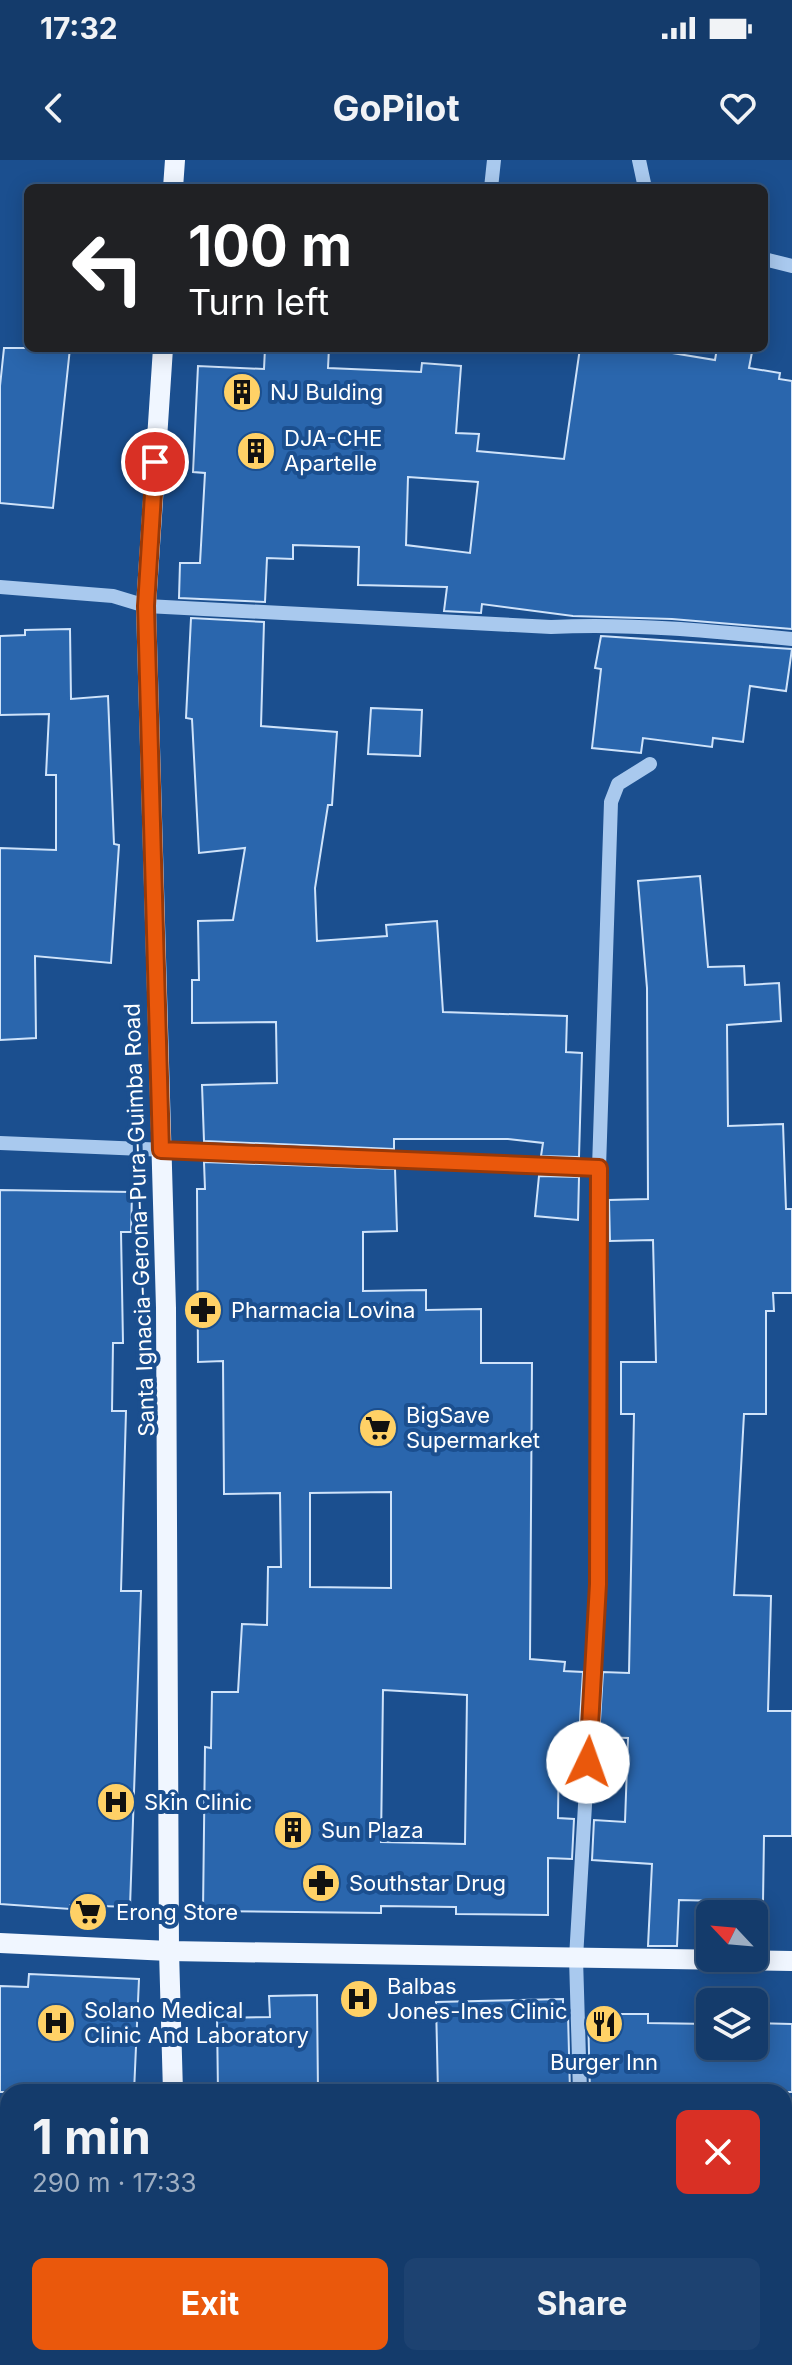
<!DOCTYPE html>
<html lang="en">
<head>
<meta charset="utf-8">
<style>
  body { margin:0; font-family:Inter,sans-serif; background:#1d4271; color:#f1f3f6; height:100vh; display:flex; flex-direction:column; font-size:30px; white-space:nowrap }
  * { box-sizing:border-box; margin:0 }
  p { font-size:26px; color:#9dadc1 }
  .icon { flex:none; width:44px; height:44px; fill:none; stroke:currentColor; stroke-width:2; stroke-linecap:round; stroke-linejoin:round }
  .map { position:relative; flex:1; overflow:hidden }
  .details { position:absolute; left:0px; top:1924px; width:792px; height:282px; display:flex; flex-direction:column; background:#143b6b; border-radius:24px 24px 0 0; box-shadow:0 4px 20px #0003,0 0 0 2px #33557e }
  .details>* { flex:none }
  .top-card { position:absolute; left:24px; top:24px; width:744px; height:168px; border-radius:12px; box-shadow:0 4px 20px #0003,0 0 0 2px #33557e; background:#202124; color:#fff; overflow:hidden }
  .needle { width:52px; rotate:296deg }
  .tools { position:absolute; left:696px; top:1740px; display:grid; gap:16px }
  .tools a { display:grid; place-items:center; width:72px; height:72px; border-radius:12px; background:#143b6b; box-shadow:0 4px 20px #0003,0 0 0 2px #33557e; font-size:40px }
  .pin { position:absolute; display:grid; place-items:center; width:68px; height:68px; color:#fff; margin:-34px; border:4px solid #fff; border-radius:50%; box-shadow:0 2px 8px #0007 }
  .me { position:absolute; width:88px; margin:-44px; rotate:3deg; stroke-linejoin:round; filter:drop-shadow(0 0 6px #0008) }
  .turn { display:flex; align-items:center; gap:28px; height:168px; padding:0 32px; font-size:36px }
  .turn .icon { width:104px; height:104px; stroke-width:2.5 }
  .turn b { display:block; font-size:56px; line-height:68px }
  .round { display:grid; place-items:center; flex:none; width:84px; height:84px; border-radius:12px; background:#1d4271 }
  .summary { display:flex; align-items:center; justify-content:space-between; height:136px; padding:0 32px }
  h1 { font-size:48px; font-weight:700; line-height:60px }
  .cta { display:flex; gap:16px; margin-top:auto; padding:16px 32px }
  .cta a { flex:1; height:92px; border-radius:12px; background:#ea580c; color:#fff; font-size:32px; font-weight:700; line-height:92px; text-align:center }
  .cta a+a { background:#1d4271; color:#f1f3f6 }
  .status { display:flex; justify-content:space-between; align-items:center; height:56px; padding:0 40px; background:#143b6b; direction:ltr }
  .status svg { height:22px; fill:currentColor }
  header { display:flex; justify-content:space-between; align-items:center; height:104px; padding:0 32px; background:#143b6b; font-size:36px; font-weight:700 }
  .map>svg:first-child { display:block }
</style>
</head>
<body>
<div class="status"><b>17:32</b><svg viewBox="0 0 49 12"><path d="M0 12V9h3v3zM5 12V6h3v6zM10 12V3h3v9zM15 12V0h3v12zM26 1h20v11H26zM47 4h2v5h-2z"/></svg></div>
<header><svg class="icon" aria-label="back" viewBox="0 0 24 24"><path d="M15 5l-7 7 7 7"/></svg>GoPilot<svg class="icon" aria-label="heart" viewBox="0 0 24 24"><path d="M12 20l-8-8c-3-5 5-10 8-4 3-6 11-1 8 4z"/></svg></header>
<div class="map">
<svg width="792" height="2205" viewBox="0 0 792 2205">
  <rect width="100%" height="100%" fill="#1b4f8f"/>
  <g fill="#2a66ad" stroke="#cfe3fa" stroke-width="2" fill-rule="evenodd">
    <path d="M4,188H70L53,348L0,343V226Z"/>
    <path d="M265,188H329L328,208L421,212L422,203L461,206L456,273L479,274L477,291L564,299L580,188H642L715,200L717,188L752,192L749,208L780,213L779,219L792,221V469L672,459L573,456L482,444L481,453L444,451L447,427L358,425L359,387L293,385V399L267,398L265,442L179,438L180,403H200L205,313L193,312L198,206L264,209ZM408,317L478,322L470,393L406,385Z"/>
    <path d="M191,458L264,462L261,566L337,572L332,645H328L315,728L317,781L387,776L386,765L437,761L443,852L567,856L566,892L582,893L579,997L541,996L543,983L508,979H394V989L204,981L202,925L277,923L276,862L192,863V820H199L198,761L233,760L245,688L199,693L192,559L186,558Z"/>
    <path d="M70,469L71,539L108,536L114,684L119,685L111,803L35,796L36,878L0,880V688L56,690V615H46L49,554L0,555V476L25,475V470Z"/>
    <path d="M601,476L792,489L786,531L750,526L743,582L713,578L712,587L643,578L641,593L592,588L601,509L595,508Z"/>
    <path d="M371,548L422,550L420,596L368,594Z"/>
    <path d="M700,716L708,807L744,806L745,825L779,823L781,861L727,865L728,966L783,964L786,1049H792V1133H773L774,1151H766V1254H744L734,1435L771,1436L768,1551H792V1676H764L763,1742L679,1740L677,1786H648L652,1704L592,1700L594,1660L625,1662L628,1578L599,1577L603,1512L629,1513L634,1254H621V1202H656L653,1080L610,1081L609,1040L648,1039L647,828L638,721Z"/>
    <path d="M204,1002L395,1009L397,1071L363,1072V1131L426,1130V1150L481,1149V1203H532L530,1499L565,1502L564,1511L583,1512L579,1576H559L558,1658L574,1659L572,1699L548,1698V1755L456,1754V1747L381,1746V1753L203,1751L205,1587L211,1588L212,1532H238L242,1464L267,1465L268,1407H281L280,1333L224,1334L223,1201L198,1202L197,1029H205ZM391,1332V1428L310,1427V1333ZM383,1530L467,1535L465,1684L381,1682Z"/>
    <path d="M539,1016L579,1017L578,1060L535,1056Z"/>
    <path d="M0,1030L132,1032L131,1072H121L123,1183H113L112,1251H126L121,1431H141L130,1747L70,1745V1749L0,1744Z"/>
    <path d="M29,1814L139,1819L134,1932H0V1826L28,1827Z"/>
    <path d="M317,1835L318,1932H218L217,1858L270,1857L269,1836Z"/>
    <path d="M563,1839V1854H568L570,1932H438L436,1842Z"/>
    <path d="M588,1854H648V1863L710,1864V1886H754V1863L792,1864V1932H590Z"/>
  </g>
  <g fill="none" stroke-linecap="round" stroke-linejoin="round">
    <g stroke="#a9c9ee" stroke-width="14">
      <path d="M639,0L645,28"/>
      <path d="M491,28L494,0"/>
      <path d="M764,99L792,106"/>
      <path d="M0,427L113,436L146,446L551,467C631,463 712,471 792,479"/>
      <path d="M0,983L599,1008"/>
      <path d="M580,1932L576,1798L598,1424L599,1008L611,642L618,624L650,604"/>
      <path d="M0,2173H8"/>
      <path d="M317,2198L413,2205"/>
      <path d="M590,2198L591,2205"/>
    </g>
    <g stroke="#f0f6ff" stroke-width="20">
      <path d="M173,28L175,0"/>
      <path d="M163,188L146,446L166,1148L169,1791L173,1932"/>
      <path d="M0,1783L169,1791L792,1801"/>
      <path d="M167,2198V2205"/>
    </g>
  </g>
  <g fill="none" stroke-linecap="round" stroke-linejoin="round">
    <defs>
      <path id="route" d="M155,302L146,446L161,990L599,1008L598,1424L588,1602"/>
    </defs>
    <use href="#route" stroke="#983908" stroke-width="20"/>
    <use href="#route" stroke="#ea580c" stroke-width="14"/>
  </g>
  <defs>
    <symbol id="building-disc" viewBox="-11 -11 22 22"><circle r="9.5" fill="#ffd166" stroke="#1b4f8f"/><path d="M-4-6H4V6H1V3H-1V6H-4ZM-2.5-4.3h1.7v1.8h-1.7ZM.8-4.3h1.7v1.8H.8ZM-2.5-1h1.7V.8h-1.7ZM.8-1h1.7V.8H.8Z" fill="#111"/></symbol>
    <symbol id="pharmacy-disc" viewBox="-11 -11 22 22"><circle r="9.5" fill="#ffd166" stroke="#1b4f8f"/><path d="M-2-6h4v4h4v4h-4v4h-4v-4h-4v-4h4Z" fill="#111"/></symbol>
    <symbol id="supermarket-disc" viewBox="-11 -11 22 22"><circle r="9.5" fill="#ffd166" stroke="#1b4f8f"/><path d="M-6-5.5h2.5l.6 2H6L4.5 2H-2.5L-4.4-4H-6ZM-1.5 3.2a1.3 1.3 0 1 0 .1 0ZM3 3.2a1.3 1.3 0 1 0 .1 0Z" fill="#111"/></symbol>
    <symbol id="hospital-disc" viewBox="-11 -11 22 22"><circle r="9.5" fill="#ffd166" stroke="#1b4f8f"/><path d="M-5-5h3v3.5h4V-5h3V5h-3V1.5h-4V5h-3Z" fill="#111"/></symbol>
    <symbol id="restaurant-disc" viewBox="-11 -11 22 22"><circle r="9.5" fill="#ffd166" stroke="#1b4f8f"/><path d="M-5-6h1v4h1v-4h1v4h1v-4h1v5L-1.5 .5V6h-2V.5L-5-1ZM5-6V6H3V1.5H1.5Q1.5-4 5-6Z" fill="#111"/></symbol>
  </defs>
  <g fill-rule="evenodd">
    <use href="#building-disc" x="220" y="210" width="44" height="44"/>
    <use href="#building-disc" x="234" y="269" width="44" height="44"/>
    <use href="#pharmacy-disc" x="181" y="1128" width="44" height="44"/>
    <use href="#supermarket-disc" x="356" y="1246" width="44" height="44"/>
    <use href="#hospital-disc" x="94" y="1620" width="44" height="44"/>
    <use href="#building-disc" x="271" y="1648" width="44" height="44"/>
    <use href="#pharmacy-disc" x="299" y="1701" width="44" height="44"/>
    <use href="#supermarket-disc" x="66" y="1730" width="44" height="44"/>
    <use href="#hospital-disc" x="337" y="1817" width="44" height="44"/>
    <use href="#hospital-disc" x="34" y="1841" width="44" height="44"/>
    <use href="#restaurant-disc" x="582" y="1842" width="44" height="44"/>
  </g>
  <g text-anchor="middle" stroke-width="8" stroke-linejoin="round" paint-order="stroke">
    <g font-size="22" fill="#fff" stroke="#1b4f8f" text-anchor="start">
      <text x="270" y="240">NJ Bulding</text>
      <text x="284" y="286">DJA-CHE<tspan x="284" dy="25">Apartelle</tspan></text>
      <text x="231" y="1158">Pharmacia Lovina</text>
      <text x="406" y="1263">BigSave<tspan x="406" dy="25">Supermarket</tspan></text>
      <text x="144" y="1650">Skin Clinic</text>
      <text x="321" y="1678">Sun Plaza</text>
      <text x="349" y="1731">Southstar Drug</text>
      <text x="116" y="1760">Erong Store</text>
      <text x="387" y="1834">Balbas<tspan x="387" dy="25">Jones-Ines Clinic</tspan></text>
      <text x="84" y="1858">Solano Medical<tspan x="84" dy="25">Clinic And Laboratory</tspan></text>
      <text x="604" y="1910" text-anchor="middle">Burger Inn</text>
    </g>
    <g font-size="22" fill="#fff" stroke="#1b4f8f">
      <text transform="translate(139 1060) rotate(-92)" y="8">Santa Ignacia-Gerona-Pura-Guimba Road</text>
    </g>
  </g>
</svg>
<div class="tools">
<a><svg class="needle" viewBox="-14 -14 28 28"><path d="M0-13l5 13h-10z" fill="#e53935"/><path d="M0 13l5-13h-10z" fill="#9dadc1"/></svg></a>
<a><svg class="icon" aria-label="layers" viewBox="0 0 24 24"><path d="M12 4l9 5-9 5-9-5zM3 14l9 5 9-5"/></svg></a>
</div>
<div class="pin" style="left:155px;top:302px;background:#d93025"><svg class="icon" aria-label="arrive" viewBox="0 0 24 24"><path d="M6 21V4h12l-3 4 3 4H6"/></svg></div>
<svg class="me" style="left:588px;top:1602px" viewBox="-20 -20 40 40"><circle r="19" fill="#fff"/><path d="M0-13L10 11 0 6-10 11z" fill="#ea580c"/></svg>
<div class="top-card">
<div class="turn"><svg class="icon" aria-label="left" viewBox="0 0 24 24"><path d="M17 20v-9H6M10 6l-5 5 5 5"/></svg><div><b>100 m</b>Turn left</div></div>
</div>
<section class="details">
<div class="summary"><div><h1>1 min</h1><p>290 m · 17:33</p></div><a class="round" style="background:#d93025;color:#fff"><svg class="icon" aria-label="close" viewBox="0 0 24 24"><path d="M6 6l12 12M18 6L6 18"/></svg></a></div>
<div class="cta"><a>Exit</a><a>Share</a></div>
</section>
</div>
</body>
</html>
